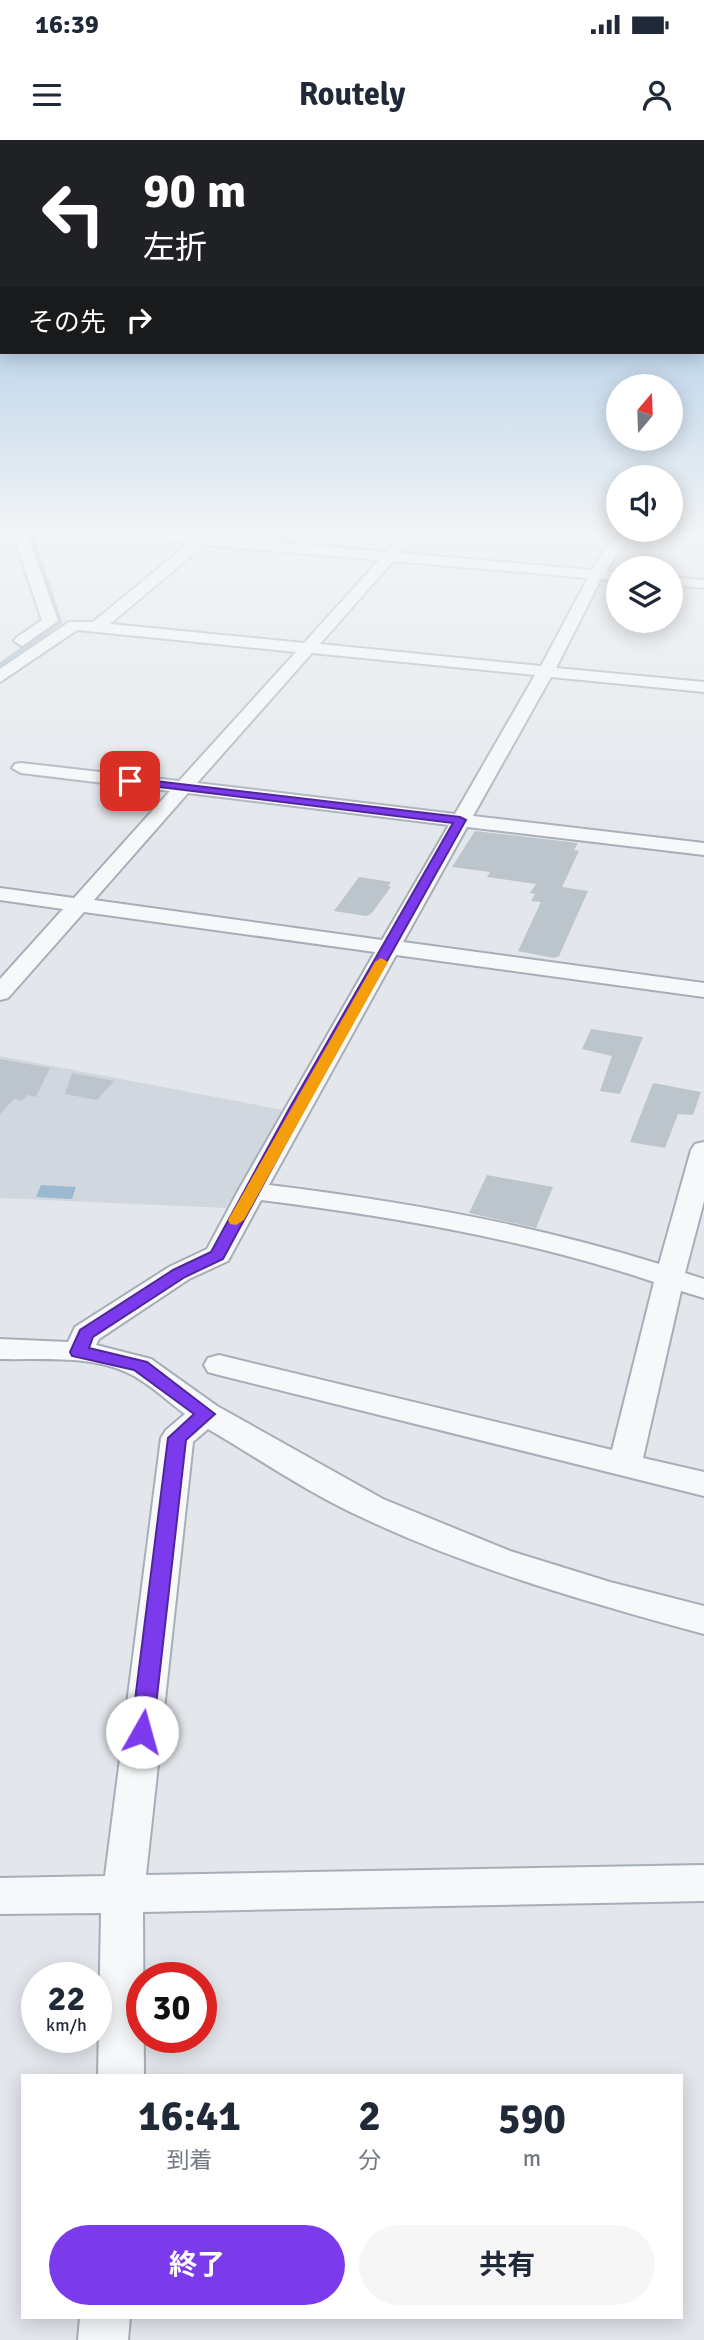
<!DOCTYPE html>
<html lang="ja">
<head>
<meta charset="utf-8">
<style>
  body { margin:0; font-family:Signika,"Noto Sans JP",sans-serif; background:#f6f6f7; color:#1f2937; height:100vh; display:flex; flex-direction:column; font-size:26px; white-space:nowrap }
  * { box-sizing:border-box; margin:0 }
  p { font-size:23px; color:#747a83 }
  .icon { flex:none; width:38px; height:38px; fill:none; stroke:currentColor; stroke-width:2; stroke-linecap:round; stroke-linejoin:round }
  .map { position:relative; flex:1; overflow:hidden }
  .details { position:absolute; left:21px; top:1934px; width:662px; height:245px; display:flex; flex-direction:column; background:#fff; border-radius:0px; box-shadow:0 4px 18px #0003 }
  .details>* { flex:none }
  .guide { position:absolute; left:0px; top:0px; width:705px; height:214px; box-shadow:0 4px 18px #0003; background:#202124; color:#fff; overflow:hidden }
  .needle { width:46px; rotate:19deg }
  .buttons { position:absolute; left:606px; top:234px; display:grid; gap:14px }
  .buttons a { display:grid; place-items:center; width:77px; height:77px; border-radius:50%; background:#fff; box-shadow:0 4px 18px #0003; font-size:35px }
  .speed { position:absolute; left:21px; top:1822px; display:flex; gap:14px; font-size:35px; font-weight:700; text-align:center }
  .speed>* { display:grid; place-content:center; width:91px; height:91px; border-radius:50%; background:#fff; box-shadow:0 4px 18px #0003; line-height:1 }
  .speed small { font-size:18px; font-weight:400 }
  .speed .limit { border:10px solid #d22; background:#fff; color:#111 }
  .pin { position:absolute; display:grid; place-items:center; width:60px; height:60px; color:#fff; margin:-30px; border-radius:14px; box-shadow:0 4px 10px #0006 }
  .me { position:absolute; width:77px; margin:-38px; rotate:7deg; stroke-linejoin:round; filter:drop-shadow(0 0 5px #0008) }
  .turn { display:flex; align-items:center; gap:24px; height:147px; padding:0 28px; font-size:32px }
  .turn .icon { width:91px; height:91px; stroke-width:2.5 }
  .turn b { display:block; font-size:49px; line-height:60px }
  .then { display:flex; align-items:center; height:66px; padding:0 28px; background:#0003; gap:14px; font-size:26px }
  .eta { display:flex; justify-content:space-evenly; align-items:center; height:119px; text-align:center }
  .eta b { font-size:42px; font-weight:700; line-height:49px }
  .action { display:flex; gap:14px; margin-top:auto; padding:14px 28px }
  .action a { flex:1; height:80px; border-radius:42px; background:#7c3aed; color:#fff; font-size:28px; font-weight:700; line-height:80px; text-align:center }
  .action a+a { background:#f6f6f7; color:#1f2937 }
  .status { display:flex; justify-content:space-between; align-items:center; height:49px; padding:0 35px; background:#fff; direction:ltr }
  .status svg { height:19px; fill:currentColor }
  header { display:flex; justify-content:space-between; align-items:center; height:91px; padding:0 28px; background:#fff; font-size:32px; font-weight:700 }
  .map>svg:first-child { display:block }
</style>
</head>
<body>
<div class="status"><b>16:39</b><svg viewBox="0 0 49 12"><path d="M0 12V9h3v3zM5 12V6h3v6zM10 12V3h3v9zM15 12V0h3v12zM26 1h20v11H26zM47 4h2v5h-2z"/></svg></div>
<header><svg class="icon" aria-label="menu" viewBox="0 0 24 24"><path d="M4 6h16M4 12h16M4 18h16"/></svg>Routely<svg class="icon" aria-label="person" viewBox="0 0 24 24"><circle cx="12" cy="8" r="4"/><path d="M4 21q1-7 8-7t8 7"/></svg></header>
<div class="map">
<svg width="704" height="2200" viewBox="0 0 704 2200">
  <rect width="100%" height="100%" fill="#e3e7ec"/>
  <path fill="#d1d7de" d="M0,916L283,970L226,1068L0,1058Z"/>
  <path fill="#9bb9cf" d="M41,1045L76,1047L72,1059L36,1057Z"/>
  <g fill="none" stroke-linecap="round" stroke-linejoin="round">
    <path stroke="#9bb9cf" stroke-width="4.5" d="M0,525L60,482L31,394"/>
  </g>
  <g fill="#bcc4cc">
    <path d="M475,691L578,703L574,710L579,711L562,747L588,751L559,816L554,818L518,811L541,762L531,761L535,754L530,753L536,744L487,737L490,732L452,727Z"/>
    <path d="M359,737L391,742L388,746L391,747L371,774L366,776L334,771Z"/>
    <path d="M591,889L643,897L620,954L600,951L612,916L582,909Z"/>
    <path d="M0,919L50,928L36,957L27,955L22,961L14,959L0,974Z"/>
    <path d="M72,933L114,941L97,960L65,954Z"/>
    <path d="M653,943L701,952L693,975L678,974L665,1008L630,1002Z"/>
    <path d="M487,1035L553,1047L536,1088L469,1073Z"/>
  </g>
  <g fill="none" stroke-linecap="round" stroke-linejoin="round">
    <defs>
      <g id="minor">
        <path d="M13,394H27L58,481L22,506L14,501L16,498L42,480Z"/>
        <path d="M123,394H213L212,397L386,412L403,394H417L400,413L592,430L616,394H630L606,431L616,433L618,437L611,440L601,439L556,528L704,542V552L551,537L473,676L704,703V715L467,687L403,802L704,843V857L396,815L269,1045C402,1061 532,1084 659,1124L691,1010L695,1004L704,1002V1061L685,1133L704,1139V1158L681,1151L643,1318L704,1332V1356L219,1235L208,1232L204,1225L208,1218L219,1215L612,1310L654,1142C526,1099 395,1077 261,1060L228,1121L189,1139L99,1199L96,1205L151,1219L217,1266L383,1359L510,1411L610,1442L704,1466V1494C587,1462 471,1429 361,1377C308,1353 258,1318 208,1289L193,1302L146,1735L704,1725V1761L143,1772L144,1936H98L101,1773L0,1774V1738L105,1736L161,1298L166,1290L185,1274C167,1261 148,1242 128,1233C91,1215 40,1220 0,1219V1199L68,1202L75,1187L169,1127L207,1109L238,1051L375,812L84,772L8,858L0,860V839L63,769L0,760V748L74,758L170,651L21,633L12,628L15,624L21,623L179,641L296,512L77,490L0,542V529L69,482H93L189,403L130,398ZM204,405L379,420L304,503L110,484ZM393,421L588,438L541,526L320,504ZM312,513L535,535L455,674L197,643ZM188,653L449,685L382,800L94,760Z"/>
        <path d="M670,437L704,440V448L670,445Z"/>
        <path d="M80,2177H130L128,2200H78Z"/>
      </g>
    </defs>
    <use href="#minor" stroke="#a7aeb7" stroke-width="4"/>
    <use href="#minor" fill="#f6f8fa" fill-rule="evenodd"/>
  </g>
  <linearGradient id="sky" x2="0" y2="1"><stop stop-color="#89b6de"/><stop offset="0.56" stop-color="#f2f4f6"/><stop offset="1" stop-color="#f2f4f6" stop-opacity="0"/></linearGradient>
  <rect width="704" height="702" fill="url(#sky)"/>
  <path fill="#7c3aed" stroke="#51269a" stroke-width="2" d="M130,638L460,677L466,680L304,969L223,1119L185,1137L93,1197L89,1208L147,1222L215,1274L186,1300L153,1592L150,1599L142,1601L135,1599L131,1592L168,1298L194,1274L134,1230L72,1216L70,1212L80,1190L173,1130L211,1112L289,969L453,683L127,643L125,641Z"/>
  <path fill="#f59e0b" d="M381,818L388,822L244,1080L236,1085L230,1084L228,1080L375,822Z"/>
</svg>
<div class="buttons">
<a><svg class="needle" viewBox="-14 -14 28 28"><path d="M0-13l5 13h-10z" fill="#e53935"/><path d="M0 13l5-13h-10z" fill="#747a83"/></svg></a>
<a><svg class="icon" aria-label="sound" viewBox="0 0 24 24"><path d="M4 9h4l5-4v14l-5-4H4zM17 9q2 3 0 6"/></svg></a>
<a><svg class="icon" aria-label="layers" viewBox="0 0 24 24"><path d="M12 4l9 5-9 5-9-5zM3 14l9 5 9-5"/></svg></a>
</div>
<div class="speed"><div>22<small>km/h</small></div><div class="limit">30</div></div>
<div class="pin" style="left:130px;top:641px;background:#d93025"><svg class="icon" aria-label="arrive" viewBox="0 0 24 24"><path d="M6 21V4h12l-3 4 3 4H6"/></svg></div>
<svg class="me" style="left:142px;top:1592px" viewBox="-20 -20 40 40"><circle r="19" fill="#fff"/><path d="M0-13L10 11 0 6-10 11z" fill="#7c3aed"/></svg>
<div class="guide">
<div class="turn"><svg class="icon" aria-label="left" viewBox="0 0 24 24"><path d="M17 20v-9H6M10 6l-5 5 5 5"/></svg><div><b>90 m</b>左折</div></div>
<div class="then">その先<svg class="icon" aria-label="right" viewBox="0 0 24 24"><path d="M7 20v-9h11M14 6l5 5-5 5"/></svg></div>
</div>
<section class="details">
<div class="eta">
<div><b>16:41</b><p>到着</p></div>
<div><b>2</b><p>分</p></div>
<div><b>590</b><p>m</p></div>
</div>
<div class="action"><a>終了</a><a>共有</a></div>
</section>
</div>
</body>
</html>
